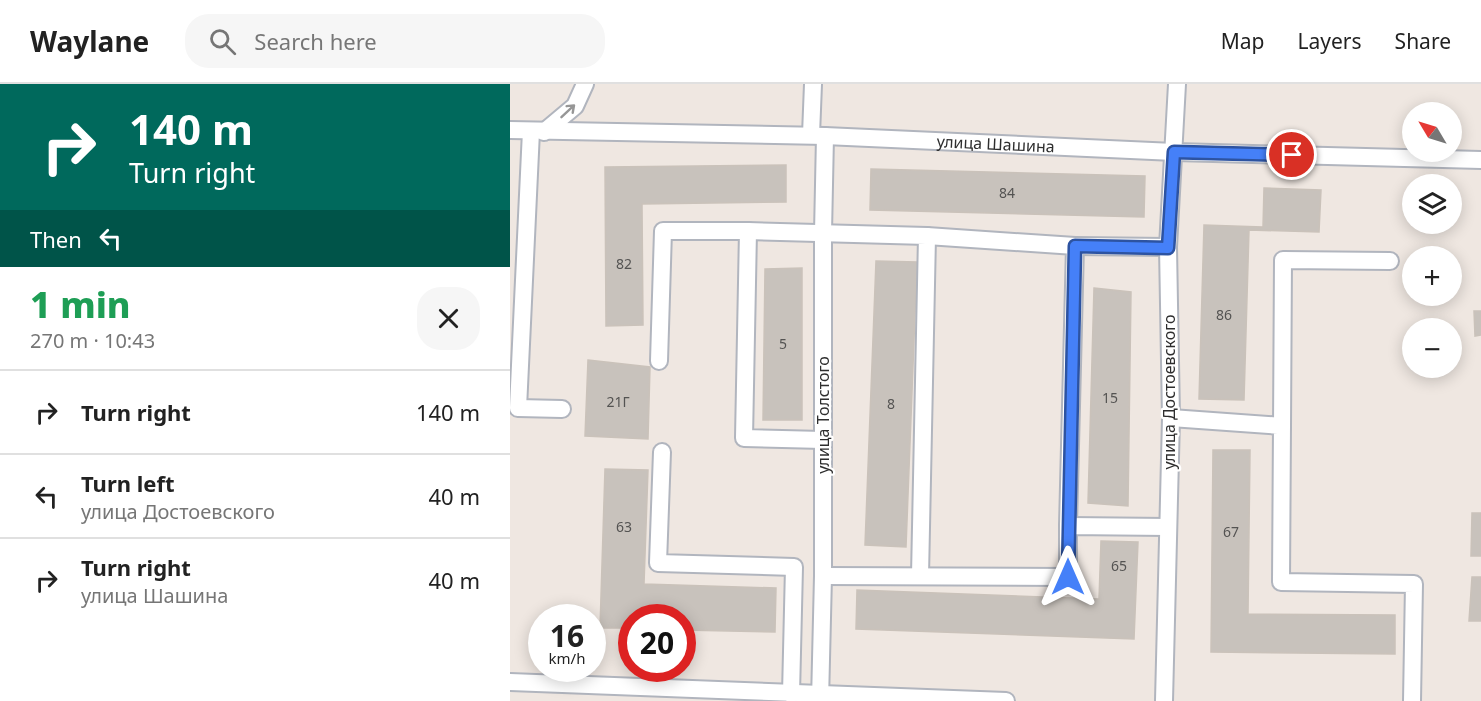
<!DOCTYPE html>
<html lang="en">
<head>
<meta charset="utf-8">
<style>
  body { margin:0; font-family:"Noto Sans",sans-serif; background:#f6f6f6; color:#222; height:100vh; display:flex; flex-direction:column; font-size:22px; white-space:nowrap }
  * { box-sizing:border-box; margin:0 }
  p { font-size:20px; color:#767676 }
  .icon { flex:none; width:33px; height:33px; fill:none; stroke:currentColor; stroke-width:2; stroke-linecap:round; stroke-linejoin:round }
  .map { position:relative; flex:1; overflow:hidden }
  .side { display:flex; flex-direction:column; background:#fff; width:510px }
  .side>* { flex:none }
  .hud { background:#00695c; color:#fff; overflow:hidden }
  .needle { width:39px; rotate:308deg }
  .buttons { position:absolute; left:892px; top:18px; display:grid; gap:12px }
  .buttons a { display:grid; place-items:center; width:60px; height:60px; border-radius:50%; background:#fff; box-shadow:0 3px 15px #0003; font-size:30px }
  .speed { position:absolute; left:18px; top:520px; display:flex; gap:12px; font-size:30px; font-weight:700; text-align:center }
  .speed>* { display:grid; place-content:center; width:78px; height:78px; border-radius:50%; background:#fff; box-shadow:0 3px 15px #0003; line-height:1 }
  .speed small { font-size:15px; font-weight:400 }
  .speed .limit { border:9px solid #d22; background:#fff; color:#111 }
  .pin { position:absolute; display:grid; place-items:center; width:51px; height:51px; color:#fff; margin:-26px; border:3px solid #fff; border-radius:50%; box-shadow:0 2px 6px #0007 }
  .me { position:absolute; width:66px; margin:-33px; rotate:0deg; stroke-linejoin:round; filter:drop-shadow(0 0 4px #0008) }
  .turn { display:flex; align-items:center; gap:21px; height:126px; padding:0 30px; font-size:27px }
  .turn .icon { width:78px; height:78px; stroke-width:2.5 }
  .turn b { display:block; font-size:42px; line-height:51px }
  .then { display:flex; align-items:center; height:57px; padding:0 30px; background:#0003; gap:12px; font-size:22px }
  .round { display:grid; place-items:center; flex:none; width:63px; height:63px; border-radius:24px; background:#f6f6f6 }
  .headline { display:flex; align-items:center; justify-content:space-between; height:102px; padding:0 30px }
  h1 { font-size:36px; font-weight:800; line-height:45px; color:#1e9e55 }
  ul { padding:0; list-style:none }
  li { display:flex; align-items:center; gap:18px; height:84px; padding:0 30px; border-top:2px solid #e0e0e0 }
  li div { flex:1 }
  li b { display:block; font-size:22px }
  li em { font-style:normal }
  header { display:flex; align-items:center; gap:36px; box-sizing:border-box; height:84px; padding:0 30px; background:#fff; border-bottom:2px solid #e0e0e0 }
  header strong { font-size:28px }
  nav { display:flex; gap:33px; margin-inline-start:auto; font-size:21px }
  .search { width:420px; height:54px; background:#f6f6f6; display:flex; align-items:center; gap:15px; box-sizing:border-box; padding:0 21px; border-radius:24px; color:#767676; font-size:22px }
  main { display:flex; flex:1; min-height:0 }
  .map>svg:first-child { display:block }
</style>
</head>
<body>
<header>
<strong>Waylane</strong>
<div class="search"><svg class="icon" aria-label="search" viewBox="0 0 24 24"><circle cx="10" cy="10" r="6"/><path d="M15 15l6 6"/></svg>Search here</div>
<nav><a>Map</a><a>Layers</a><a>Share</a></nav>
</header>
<main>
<section class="side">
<div class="hud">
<div class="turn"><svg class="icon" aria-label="right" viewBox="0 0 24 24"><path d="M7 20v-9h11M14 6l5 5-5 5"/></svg><div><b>140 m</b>Turn right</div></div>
<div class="then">Then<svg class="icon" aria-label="left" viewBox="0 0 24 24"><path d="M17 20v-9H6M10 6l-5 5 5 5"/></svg></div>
</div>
<div class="headline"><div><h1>1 min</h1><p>270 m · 10:43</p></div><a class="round"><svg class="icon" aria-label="close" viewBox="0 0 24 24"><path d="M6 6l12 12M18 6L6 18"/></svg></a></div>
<ul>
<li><svg class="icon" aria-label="right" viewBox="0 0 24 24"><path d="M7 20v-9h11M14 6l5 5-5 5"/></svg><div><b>Turn right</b></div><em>140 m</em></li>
<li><svg class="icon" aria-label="left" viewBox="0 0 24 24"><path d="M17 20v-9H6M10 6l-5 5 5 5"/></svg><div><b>Turn left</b><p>улица Достоевского</p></div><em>40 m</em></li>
<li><svg class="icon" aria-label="right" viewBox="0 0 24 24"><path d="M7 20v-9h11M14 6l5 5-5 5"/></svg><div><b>Turn right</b><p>улица Шашина</p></div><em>40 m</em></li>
</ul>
</section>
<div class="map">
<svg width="971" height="617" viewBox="0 0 971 617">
  <rect width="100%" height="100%" fill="#efe7e1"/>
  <g fill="#c8c2bc" stroke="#cac2ba" stroke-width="1.5">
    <path d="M276,81V118L132,120L133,241L96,242L95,83Z"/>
    <path d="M361,85L635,92L634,133L360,126Z"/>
    <path d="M754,104L811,106L809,148L739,146L734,316L689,315L694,141L753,143Z"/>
    <path d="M366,177L407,178L396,463L355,461Z"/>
    <path d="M292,184V336H253L255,185Z"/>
    <path d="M584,204L621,208L618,422L578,419Z"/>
    <path d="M964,227H971V251L965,252Z"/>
    <path d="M78,276L140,283L138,355L75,352Z"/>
    <path d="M703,366H740L738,530L885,531V570L701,568Z"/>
    <path d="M95,385L138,386L134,500L266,504L265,548L172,546V534H122V544H90Z"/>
    <path d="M962,429H971V472H961Z"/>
    <path d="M591,457L628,458L624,555L346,545L347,506L589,515Z"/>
    <path d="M962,493H971V537H959Z"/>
  </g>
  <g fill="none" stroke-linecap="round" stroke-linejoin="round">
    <defs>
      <g id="minor">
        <path id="s1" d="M0,46L315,52L664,68L971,76"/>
        <path d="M21,47L8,324L52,325"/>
        <path d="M34,48L65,22L75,0"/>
        <path d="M301,51L303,0"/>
        <path d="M238,147L234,354L313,356"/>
        <path d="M417,152L565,162L558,442"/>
        <path d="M565,162L658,163"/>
        <path d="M149,277L153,147H238L417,152L410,492"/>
        <path d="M661,334L772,342L771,498L904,500L902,617"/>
        <path d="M772,342L773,176L880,177"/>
        <path d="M152,368L148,479L284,483L281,610"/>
        <path d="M313,492L558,493V442L658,443"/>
        <path d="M0,598L496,617"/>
        <path d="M310,617L313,492V149L315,52"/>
        <path d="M654,617L661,334L658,163L667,0"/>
      </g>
    </defs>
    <use href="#minor" stroke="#b1b5be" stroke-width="20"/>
    <use href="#minor" stroke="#fff" stroke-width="16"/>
  </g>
  <defs><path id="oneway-shaft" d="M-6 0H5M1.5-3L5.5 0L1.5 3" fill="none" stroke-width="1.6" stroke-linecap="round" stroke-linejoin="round" transform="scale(1.5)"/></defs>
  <use stroke="#969696" href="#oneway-shaft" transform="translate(58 27) rotate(-43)"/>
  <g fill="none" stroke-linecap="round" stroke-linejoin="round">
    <defs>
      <path id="route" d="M558,493L565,162L658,164L664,68L782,71"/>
    </defs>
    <use href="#route" stroke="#2d53a1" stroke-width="15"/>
    <use href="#route" stroke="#4580f8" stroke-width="10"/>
  </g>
  <g text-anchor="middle" stroke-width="4.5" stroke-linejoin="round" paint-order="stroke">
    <g font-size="14" fill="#545352">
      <text x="497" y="114">84</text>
      <text x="114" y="185">82</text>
      <text x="714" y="236">86</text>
      <text x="273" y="265">5</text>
      <text x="600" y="319">15</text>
      <text x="108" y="323">21Г</text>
      <text x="381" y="325">8</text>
      <text x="114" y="448">63</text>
      <text x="721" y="453">67</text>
      <text x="609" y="487">65</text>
    </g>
    <g font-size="16" fill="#2e2e2e" stroke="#fff">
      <text dy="6" stroke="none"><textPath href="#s1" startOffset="486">улица Шашина</textPath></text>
      <text transform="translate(659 308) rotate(-90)" y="6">улица Достоевского</text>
      <text transform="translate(313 331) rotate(-90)" y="6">улица Толстого</text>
    </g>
  </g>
</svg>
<div class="buttons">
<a><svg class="needle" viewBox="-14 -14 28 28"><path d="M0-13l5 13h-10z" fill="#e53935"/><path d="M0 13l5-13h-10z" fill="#767676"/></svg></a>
<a><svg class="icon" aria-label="layers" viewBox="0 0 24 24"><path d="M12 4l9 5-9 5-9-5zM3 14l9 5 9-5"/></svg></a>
<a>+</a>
<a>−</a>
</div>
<div class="speed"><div>16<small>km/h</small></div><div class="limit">20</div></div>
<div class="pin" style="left:782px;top:71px;background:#d93025"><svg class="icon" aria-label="arrive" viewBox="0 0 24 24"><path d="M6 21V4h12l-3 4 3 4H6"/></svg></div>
<svg class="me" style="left:558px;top:493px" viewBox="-20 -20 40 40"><path d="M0-17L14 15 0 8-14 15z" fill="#4580f8" stroke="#fff" stroke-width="4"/></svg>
</div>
</main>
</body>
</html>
